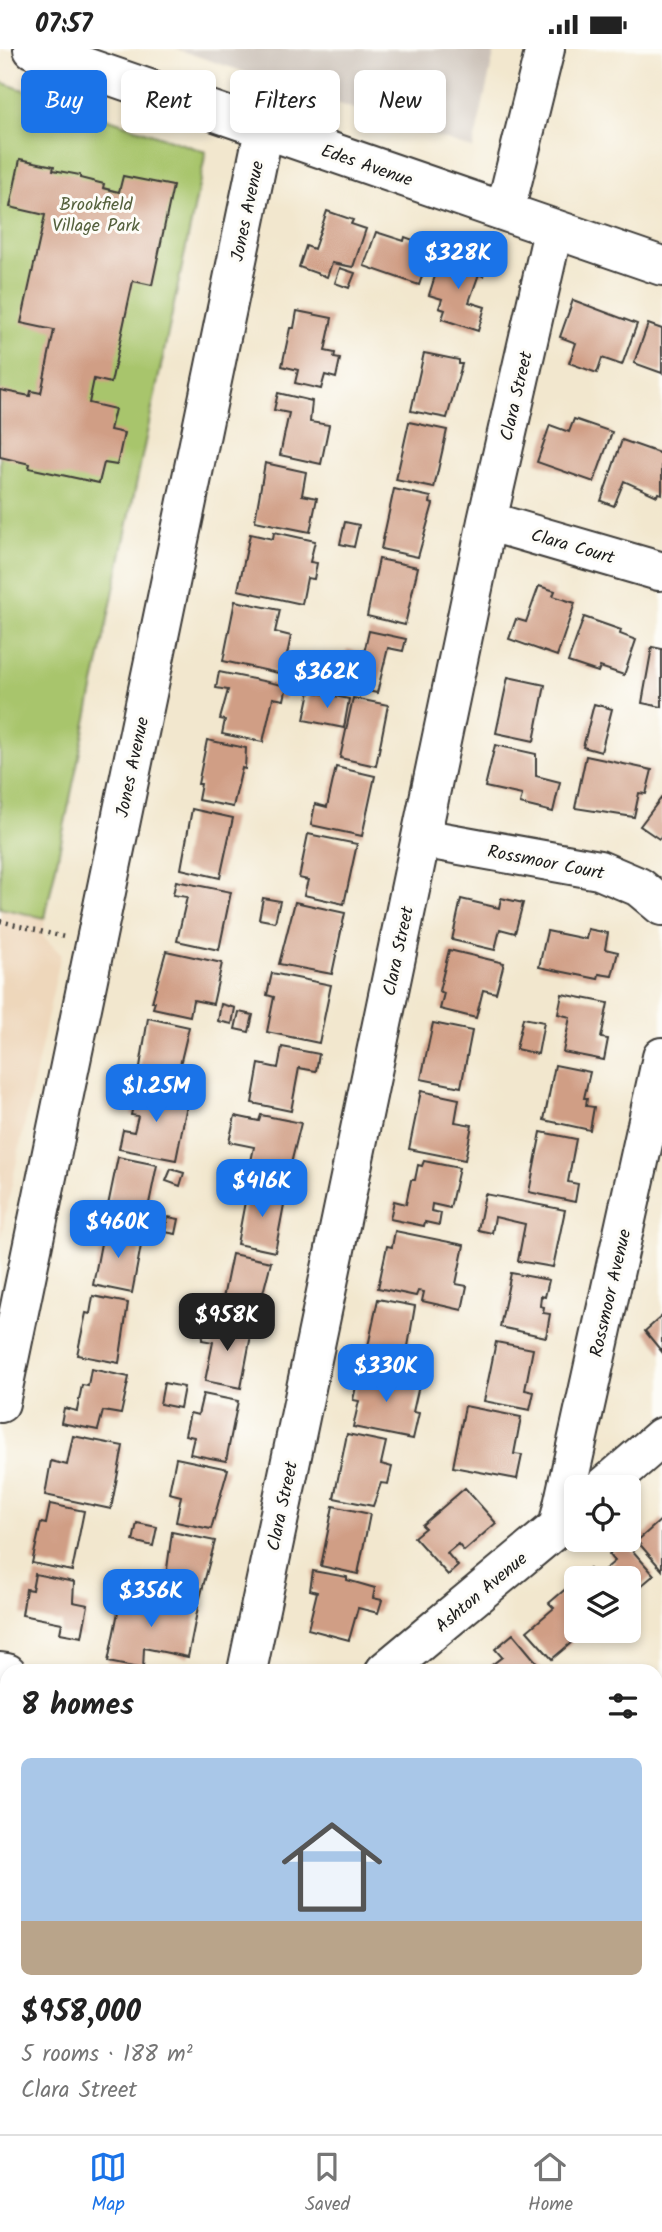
<!DOCTYPE html>
<html lang="en">
<head>
<meta charset="utf-8">
<style>
	body { margin:0; font-family:Kalam,sans-serif; background:#f2f2f2; color:#222; height:100vh; display:flex; flex-direction:column; font-size:26px; white-space:nowrap }
	* { box-sizing:border-box; margin:0 }
	p { font-size:23px; color:#767676 }
	.icon { flex:none; width:38px; height:38px; fill:none; stroke:currentColor; stroke-width:2; stroke-linecap:round; stroke-linejoin:round }
	.map { position:relative; flex:1; overflow:hidden }
	.panel { position:absolute; left:0px; top:1615px; width:663px; height:471px; display:flex; flex-direction:column; background:#fff; border-radius:21px 21px 0 0; box-shadow:0 4px 10px #0003 }
	.panel>* { flex:none }
	.banner { position:absolute; left:21px; top:21px; width:621px; height:63px; display:flex; gap:14px }
	.tools { position:absolute; left:564px; top:1426px; display:grid; gap:14px }
	.tools a { display:grid; place-items:center; width:77px; height:77px; border-radius:10px; background:#fff; box-shadow:0 4px 10px #0003; font-size:35px }
	.price { position:absolute; translate:-50% -60px; padding:0 16px; border-radius:14px; background:#1a73e8; color:#fff; font-size:23px; line-height:46px; filter:drop-shadow(0 2px 4px #0008) }
	.price::after { content:''; position:absolute; left:50%; top:42px; width:21px; height:16px; margin-left:-10px; background:inherit; clip-path:polygon(0 0,100% 0,50% 100%) }
	.price.active { background:#222; color:#fff }
	ul { padding:0; list-style:none }
	li { display:grid; align-content:center; gap:14px; height:371px; padding:0 21px }
	li span { display:grid; place-items:center; height:217px; border-radius:10px; color:#555 }
	li>.icon { margin-inline-start:auto }
	span .icon { width:126px; height:126px; fill:#fffc; stroke-width:1 }
	li b { font-size:30px }
	h2 { display:flex; justify-content:space-between; align-items:center; height:84px; padding:0 21px; font-size:30px }
	.chip { padding:0 24px; border-radius:10px; background:#fff; box-shadow:0 4px 10px #0003; font-size:24px; line-height:63px }
	.chip.active { background:#1a73e8; color:#fff }
	.status { display:flex; justify-content:space-between; align-items:center; height:49px; padding:0 35px; background:#fff; direction:ltr }
	.status svg { height:19px; fill:currentColor }
	.menu { display:flex; justify-content:space-around; align-items:center; height:98px; border-top:2px solid #e0e0e0; background:#fff; font-size:19px; color:#767676 }
	.menu a { display:grid; justify-items:center; gap:4px }
	.menu .active { color:#1a73e8 }
	.map>svg:first-child { display:block }
</style>
</head>
<body>
<div class="status"><b>07:57</b><svg viewBox="0 0 49 12"><path d="M0 12V9h3v3zM5 12V6h3v6zM10 12V3h3v9zM15 12V0h3v12zM26 1h20v11H26zM47 4h2v5h-2z"/></svg></div>
<div class="map">
<svg width="662" height="2085" viewBox="0 0 662 2085">
	<rect width="100%" height="100%" fill="#fdfcf7"/>
	<filter id="ink" filterUnits="userSpaceOnUse"><feTurbulence type="fractalNoise" baseFrequency=".0143" numOctaves="2"/><feDisplacementMap in="SourceGraphic" scale="14" xChannelSelector="R" yChannelSelector="G"/><feConvolveMatrix kernelMatrix="1 2 1 2 8 2 1 2 1" color-interpolation-filters="sRGB"/></filter>
	<filter id="wash" filterUnits="userSpaceOnUse"><feTurbulence type="fractalNoise" baseFrequency=".00686" numOctaves="4" result="noise"/><feDisplacementMap in="SourceGraphic" scale="28" xChannelSelector="R" yChannelSelector="G"/><feGaussianBlur stdDeviation="1.57" result="paint"/><feColorMatrix in="noise" values="0 0 0 0 0 0 0 0 0 0 0 0 0 0 0 0 0 1.4 0 .05"/><feComposite in="paint" operator="in"/></filter>
	<g filter="url(#wash)">
		<rect width="100%" height="100%" fill="#f2e7ce"/>
		<path fill="#eed7bb" d="M0,859l45,10 -2,18 18,18 -61,286z"/>
		<path fill="#ccc2b9" d="M176,0h319l-22,100z"/>
		<path fill="#a8c56c" stroke="#627044" stroke-width="2" d="M0,33l206,70 -161,766 -45,-10z"/>
		<g id="blocks">
			<path fill="#d09e85" d="M20,110l34,7 -1,4 27,5v3l24,6 -1,4 16,4 4,-16 50,10 -21,99 -19,-4 -22,102 -17,-4 -5,24 26,6 -5,21 14,3 -7,32 -13,-2 -5,20 -70,-15 1,-4 -30,-7v-67l30,6 1,-5 10,2 13,-63 -33,-7 24,-108 -35,-8z
				M327,162l26,9 -2,4 15,5 -13,38 -21,-4 -5,14 -28,-10 7,-21 8,3z
				M376,183l28,9 1,-4 11,4 -2,3 17,6 -12,35 -55,-19z
				M442,205l44,11 -3,11 -4,-2 -10,28 16,5 -7,24 -36,-12 3,-9 -6,-2 3,-9 -13,-4z
				M340,219l15,5 -6,15 -14,-5z
				M573,251l64,24 -15,41 -20,-7 -5,15 -28,-10 7,-20 -16,-6z
				M297,262l35,7 -7,33 10,2 -1,5 6,1 -4,19 -11,-3 -4,14 -26,-6 3,-13 -16,-4 8,-38h4z
				M648,275l14,5v44l-28,-10z
				M424,304l35,7v4h3l-15,54 -36,-7z
				M278,344l34,8 -2,21 19,3 -8,39 -41,-9 9,-42 -15,-3z
				M574,370l38,13 -18,50 -57,-20 13,-37 19,7z
				M409,373l38,8 -13,58 -38,-8z
				M622,391l40,14v40l-4,-1 -1,3 -33,-15 -10,25 -13,-5z
				M265,414l41,9 -4,23 15,3 -7,34 -55,-11z
				M394,440l37,8 -1,6 3,1 -15,53 -37,-8z
				M345,473l14,3 -5,22 -14,-3z
				M274,483l41,9 -5,21 7,1 -3,16 -7,-1 -5,26 -64,-14 12,-56 23,5z
				M379,510l39,8 -13,58 -38,-9z
				M539,537l16,5 -2,5 22,7 -18,53 -48,-17 7,-20 10,3z
				M235,552l45,9 -5,22 16,4 -8,38 -60,-13z
				M584,568l37,13 -1,4 16,6 -12,35 -24,-8 -2,5 -30,-10z
				M369,582l37,8 -3,12 -15,-3 -11,45 -37,-8 7,-36 17,4z
				M652,598l10,2v58l-20,-4z
				M219,623l68,14 -3,14 -11,-2 -10,44 -41,-8 3,-14 -5,-1 8,-29 -12,-2z
				M508,628l37,8 -11,56 -38,-8z
				M310,642l39,8 -5,29 -40,-8z
				M353,649l35,7 -12,61 -36,-8z
				M594,655l18,5 -11,43 -18,-5z
				M207,691l39,8 -1,21 -3,-1 -9,39 -35,-7 3,-16h-3z
				M495,696l41,9v22l24,6 -7,30 -33,-8 2,-9 -37,-8z
				M586,707l66,14 -6,24 -7,-1 -5,24 -59,-9z
				M336,718l39,9 -13,60 -51,-11 4,-21 12,3z
				M662,748v38l-3,4 -19,-13z
				M192,760l41,9 -13,60 -39,-9z
				M308,785l49,10 -13,60 -40,-9 4,-15 -9,-2z
				M176,832l55,11 -12,58 -42,-9 10,-44 -14,-2z
				M263,849l17,3 -5,21 -16,-3z
				M501,849l22,5 -8,30 -15,-4 -5,21 -43,-10 9,-41 38,9z
				M295,853l50,11 -13,61 -53,-10z
				M588,880l20,4 -3,16 13,3 -6,24 -13,-2 -1,5 -59,-12 8,-36 39,8z
				M449,901l55,13 -8,30 -13,-3 -7,28 -36,-9 4,-16 -5,-2z
				M166,902l56,12 -9,41 -20,-4 -3,16 -37,-8 2,-6h-3z
				M272,924l59,12 -12,58 -52,-11 7,-35 -7,-2z
				M562,945l46,9 -7,35 7,1 -4,21 -41,-8 7,-35 -12,-3z
				M221,955l14,4 -3,16 -14,-3z
				M239,963l14,3 -4,17 -14,-3z
				M148,969l41,9 -14,59 -37,-7z
				M523,969l21,4 -6,32 -22,-5z
				M433,974l39,8 -11,56 -40,-8z
				M282,998l37,7 -3,17 -17,-3 -8,43 -39,-8 7,-39 19,4z
				M555,1016l35,7 -6,26h3l-1,8 8,1 -4,23 -46,-10z
				M137,1039l52,7 -13,65 -57,-11 4,-19 11,2 4,-16 -7,-1z
				M421,1042l38,8 -4,23 17,3 -7,35 -56,-11z
				M261,1066l40,8 -15,61 -38,-8 6,-29 -25,-5 6,-26 24,5z
				M541,1083l35,7 -8,43 10,2 -3,18 -46,-10z
				M118,1108l39,8 -12,58 -39,-8z
				M424,1112l35,7 -9,40 -18,-4 -1,7 10,2 -2,12 -14,-3 -1,4 -34,-7 4,-18 12,3 5,-24h4l3,-15 4,1z
				M171,1120l13,4 -4,13 -14,-5z
				M248,1137l38,8 -11,58 -38,-8z
				M485,1145l80,16 -12,57 -35,-6 7,-37 -30,-7 -3,16 -14,-3z
				M168,1168l11,2 -3,15 -11,-2z
				M109,1179l34,7 -11,58 -39,-8 10,-52 5,1z
				M395,1182l69,14 -8,39 11,2 -5,24 -40,-9 2,-9 -6,-1 -2,5 -38,-8 9,-42 5,1z
				M232,1205l39,8 -15,58 -36,-7z
				M511,1224l38,7 -4,17 -4,-1 -1,10 4,1 -1,6 7,1 -4,23 -46,-10z
				M93,1247l35,7 -9,60 -42,-8 9,-42 4,1z
				M378,1250l37,7 -10,58 -39,-8z
				M662,1267v36l-17,-21z
				M206,1272l46,9 -11,58 -36,-7 8,-39 -11,-2z
				M496,1293l37,7 -8,41 9,2 -4,18 -46,-9z
				M91,1320l38,8 -8,37 -18,-3 -5,19 -37,-7 3,-15 13,3 5,-26 6,1z
				M360,1320l60,12 -7,31 6,1 -6,26 -60,-12 6,-26 -6,-1z
				M164,1334l20,4 -4,21 -20,-4z
				M203,1345l35,7 -12,60 -36,-7 4,-17 -9,-2 5,-22 8,2z
				M465,1357l56,11 -7,37 8,1 -5,24 -64,-12z
				M347,1385l39,8 -5,22 11,3 -4,17 -7,-1 -8,23 -39,-8z
				M73,1387l50,10 -12,63 -66,-14 6,-34 16,4z
				M176,1409l52,11 -17,60 -35,-7 5,-26 -12,-3z
				M465,1439l31,35 -32,28 -6,-7 -11,9 11,13 -10,9 -34,-38 11,-9 -3,-3z
				M50,1455l34,7 -12,60 -40,-8 9,-40 5,1z
				M333,1457l37,8 -12,60 -37,-8z
				M662,1470v51l-25,-29z
				M137,1474l20,4 -4,19 -20,-5z
				M172,1483l43,9 -15,57 -36,-7z
				M624,1492l30,34 -26,22v-18h-50l11,-11 7,9 19,-16 -6,-7z
				M313,1522l34,6v3l28,8 -2,10 9,2 -4,13 -20,-5 -9,32 -41,-11 9,-37 -7,-2z
				M35,1525l39,8 -1,20 15,3 -6,32 -22,-4 2,-10 -40,-8 4,-26 6,1z
				M568,1538l8,10v34h9l-33,28 -25,-28 27,-23 -5,-5z
				M122,1543l76,15 -10,50 -44,-9 -1,21 -35,-7z
				M513,1585l31,37h-60l18,-14 -7,-8z
				M656,1643l6,7v24l-6,5z
				M0,1680l7,1v43l-7,-2z
				M0,1732l7,2v59l-7,-2z
				M0,1805l7,2v58l-7,-1z
				M656,1862l6,6v19l-6,5z
				M0,1878l7,2 -1,17 -6,-1z
				M1,1995l6,1v21l-7,-1z
				M662,1996v60l-6,4v-59z
				M44,2079h37v3l10,3h-48z
				M361,2079h14l4,6h-28z
				M389,2079h40l-7,6h-28z
				M576,2079h41l-7,6h-29z"/>
		</g>
	</g>
	<g filter="url(#ink)">
		<use href="#blocks" fill-opacity="0" stroke="#3c3a37" stroke-width="2"/>
		<g fill="none" stroke-linecap="round" stroke-linejoin="round">
			<defs>
				<path id="minor" d="M33,0l629,217
					M505,162l40,-162
					M487,472l172,50
					M421,789l178,32 40,17 23,19
					M0,1354l264,-1273
					M604,1438l58,-50
					M558,1479l104,-471
					M247,1622l240,-1150 66,-290
					M385,1622l191,-159
					M0,1623l7,1
					M656,1759l6,-4
					M150,2085l1,-6"/>
			</defs>
			<use href="#minor" stroke="#3c3a37" stroke-width="42"/>
			<path stroke="#3c3a37" stroke-width="4.5" stroke-dasharray="2 5" stroke-linecap="butt" d="M0,872l64,16"/>
			<use href="#minor" stroke="#fff" stroke-width="38"/>
		</g>
	</g>
	<g text-anchor="middle" stroke-width="6" stroke-linejoin="round" paint-order="stroke">
		<g font-size="18" fill="#1c1c1c" stroke="#fdfcf7">
			<text transform="translate(367 116) rotate(19)" y="6">Edes Avenue</text>
			<text transform="translate(247 162) rotate(-78)" y="6">Jones Avenue</text>
			<text transform="translate(516 347) rotate(-77)" y="6">Clara Street</text>
			<text transform="translate(573 497) rotate(16)" y="6">Clara Court</text>
			<text transform="translate(132 718) rotate(-78)" y="6">Jones Avenue</text>
			<text transform="translate(546 813) rotate(11)" y="6">Rossmoor Court</text>
			<text transform="translate(398 902) rotate(-78)" y="6">Clara Street</text>
			<text transform="translate(610 1244) rotate(-77)" y="6">Rossmoor Avenue</text>
			<text transform="translate(282 1457) rotate(-78)" y="6">Clara Street</text>
			<text transform="translate(481 1543) rotate(-40)" y="6">Ashton Avenue</text>
		</g>
		<g font-size="18" fill="#54603c" stroke="#fdfcf7">
			<text x="96" y="161">Brookfield<tspan x="96" dy="21">Village Park</tspan></text>
		</g>
	</g>
</svg>
<div class="tools">
<a><svg class="icon" aria-label="locate" viewBox="0 0 24 24"><circle cx="12" cy="12" r="6"/><path d="M12 2v4M12 18v4M2 12h4M18 12h4"/></svg></a>
<a><svg class="icon" aria-label="layers" viewBox="0 0 24 24"><path d="M12 4l9 5-9 5-9-5zM3 14l9 5 9-5"/></svg></a>
</div>
<b class="price" style="left:458px;top:242px">$328K</b>
<b class="price" style="left:327px;top:661px">$362K</b>
<b class="price" style="left:156px;top:1075px">$1.25M</b>
<b class="price" style="left:262px;top:1170px">$416K</b>
<b class="price" style="left:118px;top:1211px">$460K</b>
<b class="price active" style="left:227px;top:1304px">$958K</b>
<b class="price" style="left:386px;top:1355px">$330K</b>
<b class="price" style="left:151px;top:1580px">$356K</b>
<div class="banner">
<a class="chip active">Buy</a>
<a class="chip">Rent</a>
<a class="chip">Filters</a>
<a class="chip">New</a>
</div>
<section class="panel">
<h2>8 homes<svg class="icon" aria-label="filters" viewBox="0 0 24 24"><path d="M4 7h16M4 17h16"/><circle cx="9" cy="7" r="2"/><circle cx="15" cy="17" r="2"/></svg></h2>
<ul>
<li><span style="background:linear-gradient(#a9c7e8 75%,#b9a48a 0)"><svg class="icon" aria-label="home" viewBox="0 0 24 24"><path d="M3 11l9-7 9 7M6 9v11h12V9"/></svg></span><div><b>$958,000</b><p>5 rooms · 188 m²</p><p>Clara Street</p></div></li>
</ul>
</section>
</div>
<nav class="menu">
<a class="active"><svg class="icon" aria-label="map" viewBox="0 0 24 24"><path d="M3 6l6-2 6 2 6-2v14l-6 2-6-2-6 2zM9 4v14M15 6v14"/></svg>Map</a>
<a><svg class="icon" aria-label="saved" viewBox="0 0 24 24"><path d="M7 4h10v16l-5-4-5 4z"/></svg>Saved</a>
<a><svg class="icon" aria-label="home" viewBox="0 0 24 24"><path d="M3 11l9-7 9 7M6 9v11h12V9"/></svg>Home</a>
</nav>
</body>
</html>
